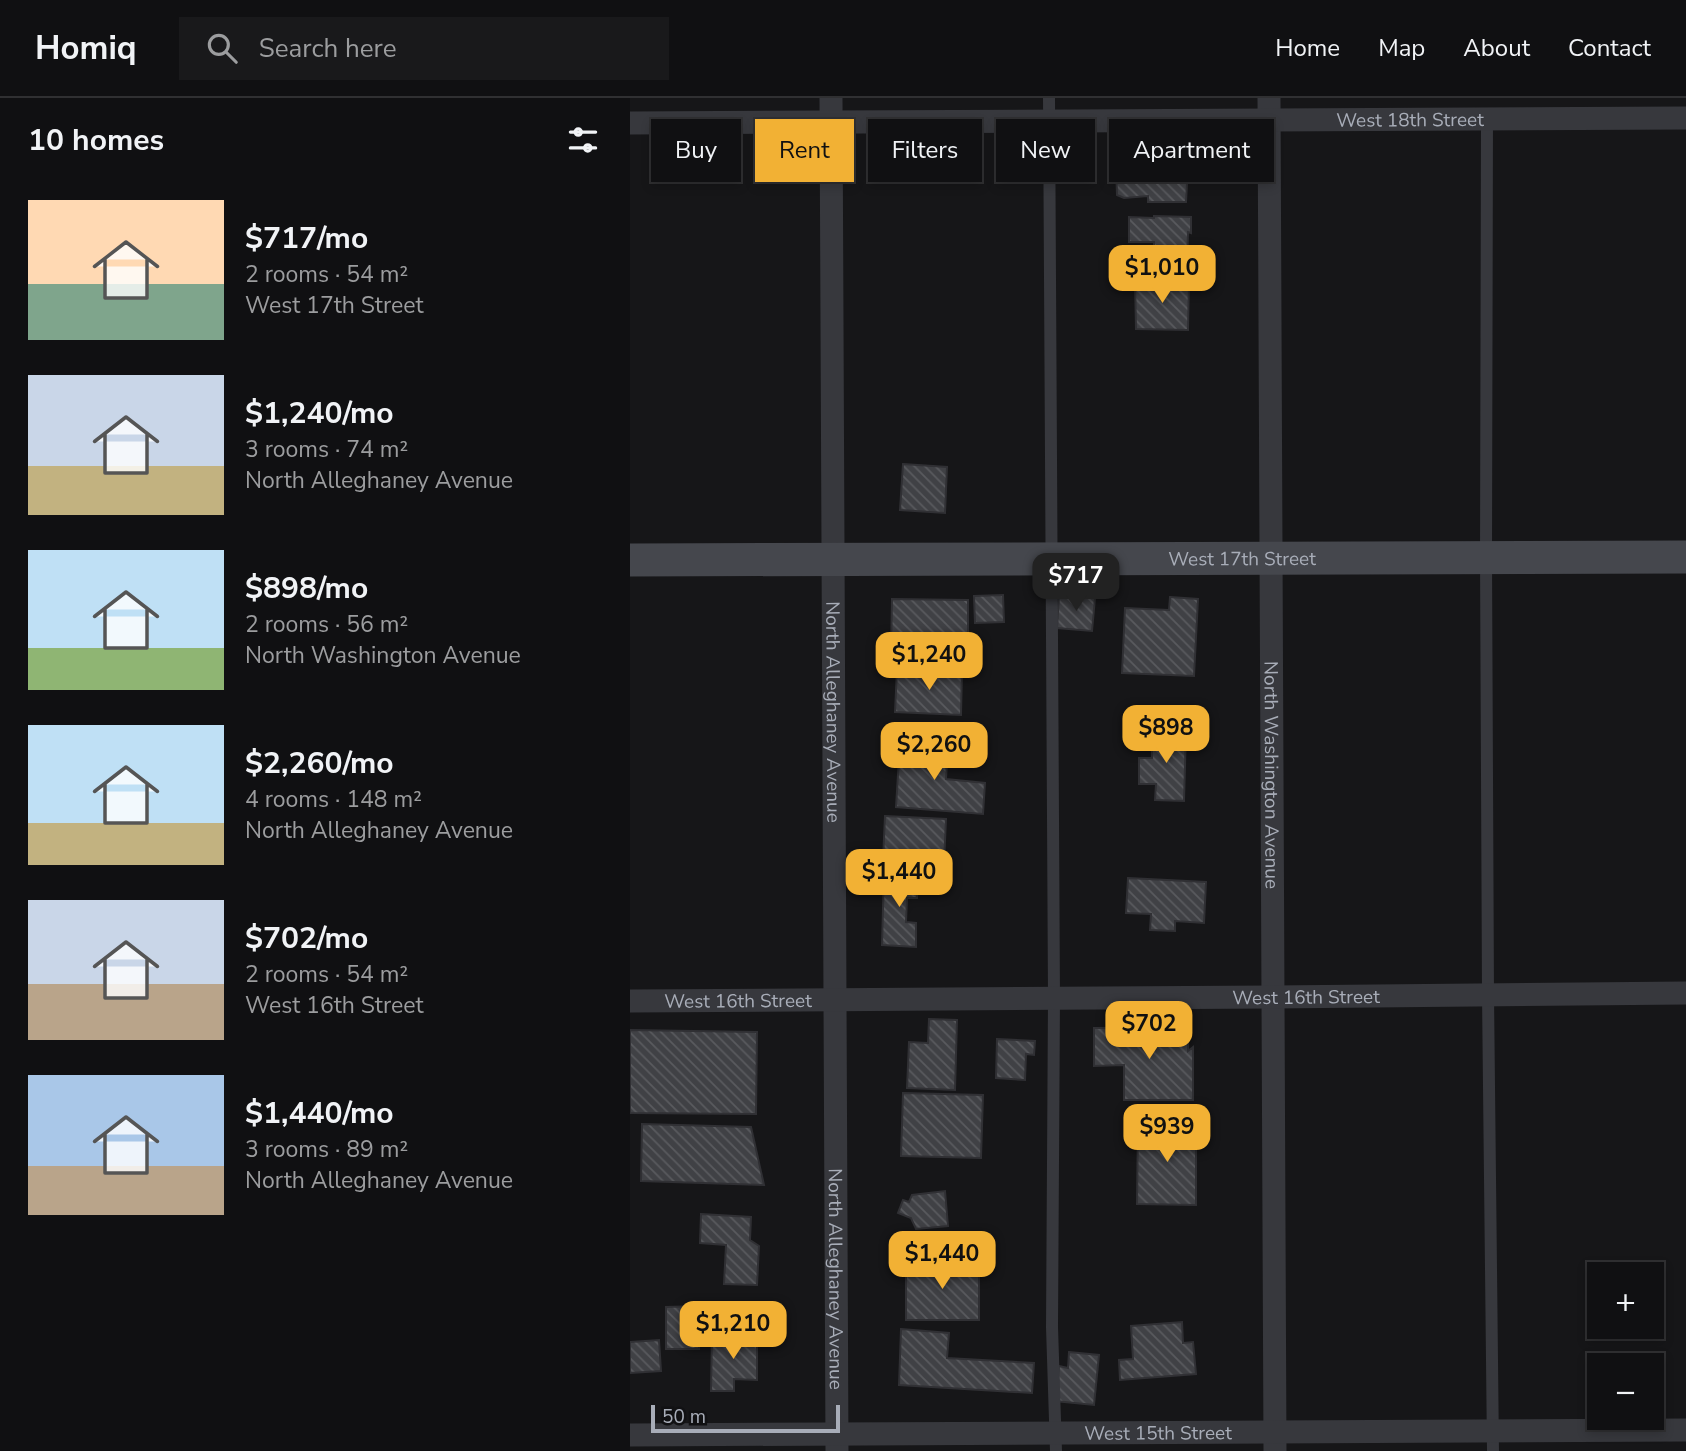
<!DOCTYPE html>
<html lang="en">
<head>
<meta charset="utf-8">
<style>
	body { margin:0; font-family:"Nunito Sans",sans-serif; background:#19191b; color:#f1f3f6; height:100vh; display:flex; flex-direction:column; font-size:26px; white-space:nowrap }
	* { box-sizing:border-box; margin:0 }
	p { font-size:23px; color:#9c9d9f }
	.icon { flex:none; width:38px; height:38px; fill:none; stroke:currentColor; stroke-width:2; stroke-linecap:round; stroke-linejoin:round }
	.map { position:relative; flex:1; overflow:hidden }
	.sheet { display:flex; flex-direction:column; background:#101012; width:630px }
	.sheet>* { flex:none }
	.hud { position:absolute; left:21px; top:21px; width:665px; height:63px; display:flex; gap:14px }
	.tools { position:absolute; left:957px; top:1164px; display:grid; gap:14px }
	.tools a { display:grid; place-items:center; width:77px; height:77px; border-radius:0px; background:#101012; box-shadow:0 4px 10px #0003,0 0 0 2px #303032; font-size:35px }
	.scale { position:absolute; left:21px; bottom:18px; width:189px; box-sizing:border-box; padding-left:7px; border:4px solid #a8adb8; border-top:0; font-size:19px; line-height:24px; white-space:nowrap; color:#a8adb8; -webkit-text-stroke:5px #111113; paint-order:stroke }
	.price { position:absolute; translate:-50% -60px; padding:0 16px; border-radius:14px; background:#f2b134; color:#111; font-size:23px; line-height:46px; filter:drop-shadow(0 2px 4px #0008) }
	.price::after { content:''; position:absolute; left:50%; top:42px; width:21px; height:16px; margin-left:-10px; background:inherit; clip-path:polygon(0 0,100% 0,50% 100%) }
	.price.selected { background:#222; color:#fff }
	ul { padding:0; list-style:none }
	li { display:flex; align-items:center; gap:21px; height:175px; padding:0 28px }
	li span { display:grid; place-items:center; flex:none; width:196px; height:140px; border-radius:0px; color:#555 }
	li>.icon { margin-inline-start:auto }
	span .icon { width:84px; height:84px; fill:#fffc; stroke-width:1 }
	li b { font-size:30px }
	h2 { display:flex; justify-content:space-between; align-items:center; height:84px; padding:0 28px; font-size:30px }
	.chip { padding:0 24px; border-radius:0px; background:#101012; box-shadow:0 4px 10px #0003,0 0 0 2px #303032; font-size:24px; line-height:63px }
	.chip.selected { background:#f2b134; color:#111 }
	header { display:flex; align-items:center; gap:42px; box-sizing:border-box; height:98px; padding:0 35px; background:#101012; border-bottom:2px solid #303032 }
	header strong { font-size:33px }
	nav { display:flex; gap:38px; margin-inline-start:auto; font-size:24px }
	.search { width:490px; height:63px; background:#19191b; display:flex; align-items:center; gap:18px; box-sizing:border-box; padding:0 24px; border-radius:0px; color:#9c9d9f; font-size:26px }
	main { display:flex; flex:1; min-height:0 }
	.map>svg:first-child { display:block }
</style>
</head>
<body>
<header>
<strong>Homiq</strong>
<div class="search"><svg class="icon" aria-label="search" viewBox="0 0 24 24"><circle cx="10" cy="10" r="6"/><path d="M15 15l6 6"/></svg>Search here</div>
<nav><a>Home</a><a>Map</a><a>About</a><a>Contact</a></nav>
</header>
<main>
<section class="sheet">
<h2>10 homes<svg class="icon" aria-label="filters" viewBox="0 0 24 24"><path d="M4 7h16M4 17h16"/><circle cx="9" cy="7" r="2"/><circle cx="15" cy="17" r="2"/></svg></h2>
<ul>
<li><span style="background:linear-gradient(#ffd9b3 60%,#7fa58c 0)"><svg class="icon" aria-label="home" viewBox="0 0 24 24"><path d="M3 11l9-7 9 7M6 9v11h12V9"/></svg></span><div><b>$717/mo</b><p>2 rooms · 54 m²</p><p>West 17th Street</p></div></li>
<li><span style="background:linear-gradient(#c9d6e8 65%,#c2b280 0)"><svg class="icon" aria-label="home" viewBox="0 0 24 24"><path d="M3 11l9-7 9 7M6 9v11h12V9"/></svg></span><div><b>$1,240/mo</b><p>3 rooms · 74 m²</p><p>North Alleghaney Avenue</p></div></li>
<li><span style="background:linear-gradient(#bfe0f5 70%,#8fb573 0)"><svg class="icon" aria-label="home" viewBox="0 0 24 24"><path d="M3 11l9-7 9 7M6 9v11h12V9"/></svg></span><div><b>$898/mo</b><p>2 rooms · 56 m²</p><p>North Washington Avenue</p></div></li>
<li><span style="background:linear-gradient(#bfe0f5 70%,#c2b280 0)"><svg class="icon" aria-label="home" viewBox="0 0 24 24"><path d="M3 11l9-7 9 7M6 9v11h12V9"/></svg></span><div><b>$2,260/mo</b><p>4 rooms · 148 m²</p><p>North Alleghaney Avenue</p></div></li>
<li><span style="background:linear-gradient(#c9d6e8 60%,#b9a48a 0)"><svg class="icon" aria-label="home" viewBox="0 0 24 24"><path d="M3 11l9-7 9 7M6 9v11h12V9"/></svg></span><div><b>$702/mo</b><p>2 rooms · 54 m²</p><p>West 16th Street</p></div></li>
<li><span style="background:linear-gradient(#a9c7e8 65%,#b9a48a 0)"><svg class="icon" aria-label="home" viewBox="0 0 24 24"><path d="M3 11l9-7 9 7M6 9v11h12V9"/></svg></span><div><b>$1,440/mo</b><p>3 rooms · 89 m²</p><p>North Alleghaney Avenue</p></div></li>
</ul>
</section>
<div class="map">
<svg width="1056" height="1353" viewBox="0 0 1056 1353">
	<defs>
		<pattern id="building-back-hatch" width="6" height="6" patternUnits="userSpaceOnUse" patternTransform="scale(1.75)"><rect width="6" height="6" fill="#404145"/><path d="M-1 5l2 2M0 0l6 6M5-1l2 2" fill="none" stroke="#595a5e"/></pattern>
	</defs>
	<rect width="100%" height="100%" fill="#161618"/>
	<path fill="url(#building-back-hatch)" stroke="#303034" stroke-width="2" d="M486,67h72l-2,37h-38v-6l-24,2 -7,-3z
		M524,118l37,1v16l-3,-1 -1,36h-14v-5h-19v-21h-25v-25l25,1z
		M505,182h54l-1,50 -52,-1z
		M273,366l44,3 -2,46 -45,-3z
		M373,497l1,27 -29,1 -1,-27z
		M429,497l36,3 -3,33 -35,-3z
		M540,499l28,2 -4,77 -72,-3 3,-65 44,2z
		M262,501l76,1v37h-11l6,20 -72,-2z
		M267,571l65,2 -1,44 -66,-3z
		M522,632l34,1 -2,70 -29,-1 1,-16h-17v-26h13z
		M270,644l48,4 -2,33 39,4 -2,31 -87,-7z
		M255,718l61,3 -2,44 -61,-3z
		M254,773l34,1 -1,26h-10l-1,24 10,1v24l-34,-2z
		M498,780l78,4 -2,41 -29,-2v10l-25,-1 1,-16 -25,-1z
		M299,921l28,1 -2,70 -48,-2 2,-46 19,1z
		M558,929v24l5,-4v53h-69v-35l-30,1v-38z
		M0,932l127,2 -1,82 -126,-1z
		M367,941l38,2 -1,14 -8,-1 -1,26 -29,-2z
		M273,995l80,2 -2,63 -80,-2z
		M508,1025l58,1v81l-59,-1z
		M12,1026l109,3 13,58 -123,-4z
		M315,1093l3,35 -32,3 -5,-11 -13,-5 5,-13 6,2 3,-7z
		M71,1116l50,3 -1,23 9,6 -2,39 -33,-1 2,-39 -26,-2z
		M276,1164h73v58h-73z
		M69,1208v43h-33v-42z
		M552,1224l1,21 10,-1 3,32 -76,6 -1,-20 14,-1 -2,-33z
		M271,1231l48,4 -2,25 87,5 -2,30 -133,-8z
		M82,1238l45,1v43l-23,-1v12h-23z
		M29,1242l2,31 -31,2v-31z
		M439,1254l30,3 -5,50 -39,-4 4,-35 9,2z"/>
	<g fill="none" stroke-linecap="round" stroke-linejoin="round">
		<path stroke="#37383d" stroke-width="12" d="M419,0l5,900 -2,329 4,124
			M857,21l-1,439 2,437 5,456"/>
		<g stroke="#37383d" stroke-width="23">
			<path id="s1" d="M201,0l6,1353"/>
			<path id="s2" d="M639,0l6,1353"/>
			<path id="s3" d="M0,25l1056,-5"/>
			<path id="s4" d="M0,903l643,-4 413,-4"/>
			<path id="s5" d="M0,1337l1056,-5"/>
		</g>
		<path stroke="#45474d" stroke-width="33" id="s6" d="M0,462l1056,-3"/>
	</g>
	<g text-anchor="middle" stroke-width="7" stroke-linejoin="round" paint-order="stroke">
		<g font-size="19" fill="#a8adb8" stroke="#111113">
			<text dy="7" stroke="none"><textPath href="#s3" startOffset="780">West 18th Street</textPath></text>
			<text dy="7" stroke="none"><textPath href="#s6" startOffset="612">West 17th Street</textPath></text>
			<text dy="7" stroke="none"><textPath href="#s1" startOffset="614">North Alleghaney Avenue</textPath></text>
			<text dy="7" stroke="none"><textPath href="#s2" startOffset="677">North Washington Avenue</textPath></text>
			<text dy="7" stroke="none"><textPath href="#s4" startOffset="676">West 16th Street</textPath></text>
			<text dy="7" stroke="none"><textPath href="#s4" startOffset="108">West 16th Street</textPath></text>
			<text dy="7" stroke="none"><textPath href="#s1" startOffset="1181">North Alleghaney Avenue</textPath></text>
			<text dy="7" stroke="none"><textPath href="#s5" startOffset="528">West 15th Street</textPath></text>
		</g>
	</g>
</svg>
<div class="tools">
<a>+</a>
<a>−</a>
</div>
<div class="scale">50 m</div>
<b class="price" style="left:532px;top:207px">$1,010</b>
<b class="price selected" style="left:446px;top:515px">$717</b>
<b class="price" style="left:299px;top:594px">$1,240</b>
<b class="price" style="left:536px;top:667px">$898</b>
<b class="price" style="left:304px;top:684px">$2,260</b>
<b class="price" style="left:269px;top:811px">$1,440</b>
<b class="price" style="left:519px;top:963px">$702</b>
<b class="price" style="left:537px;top:1066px">$939</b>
<b class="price" style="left:312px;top:1193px">$1,440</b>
<b class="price" style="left:103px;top:1263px">$1,210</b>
<div class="hud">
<a class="chip">Buy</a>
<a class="chip selected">Rent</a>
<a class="chip">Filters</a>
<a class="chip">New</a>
<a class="chip">Apartment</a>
</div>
</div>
</main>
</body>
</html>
